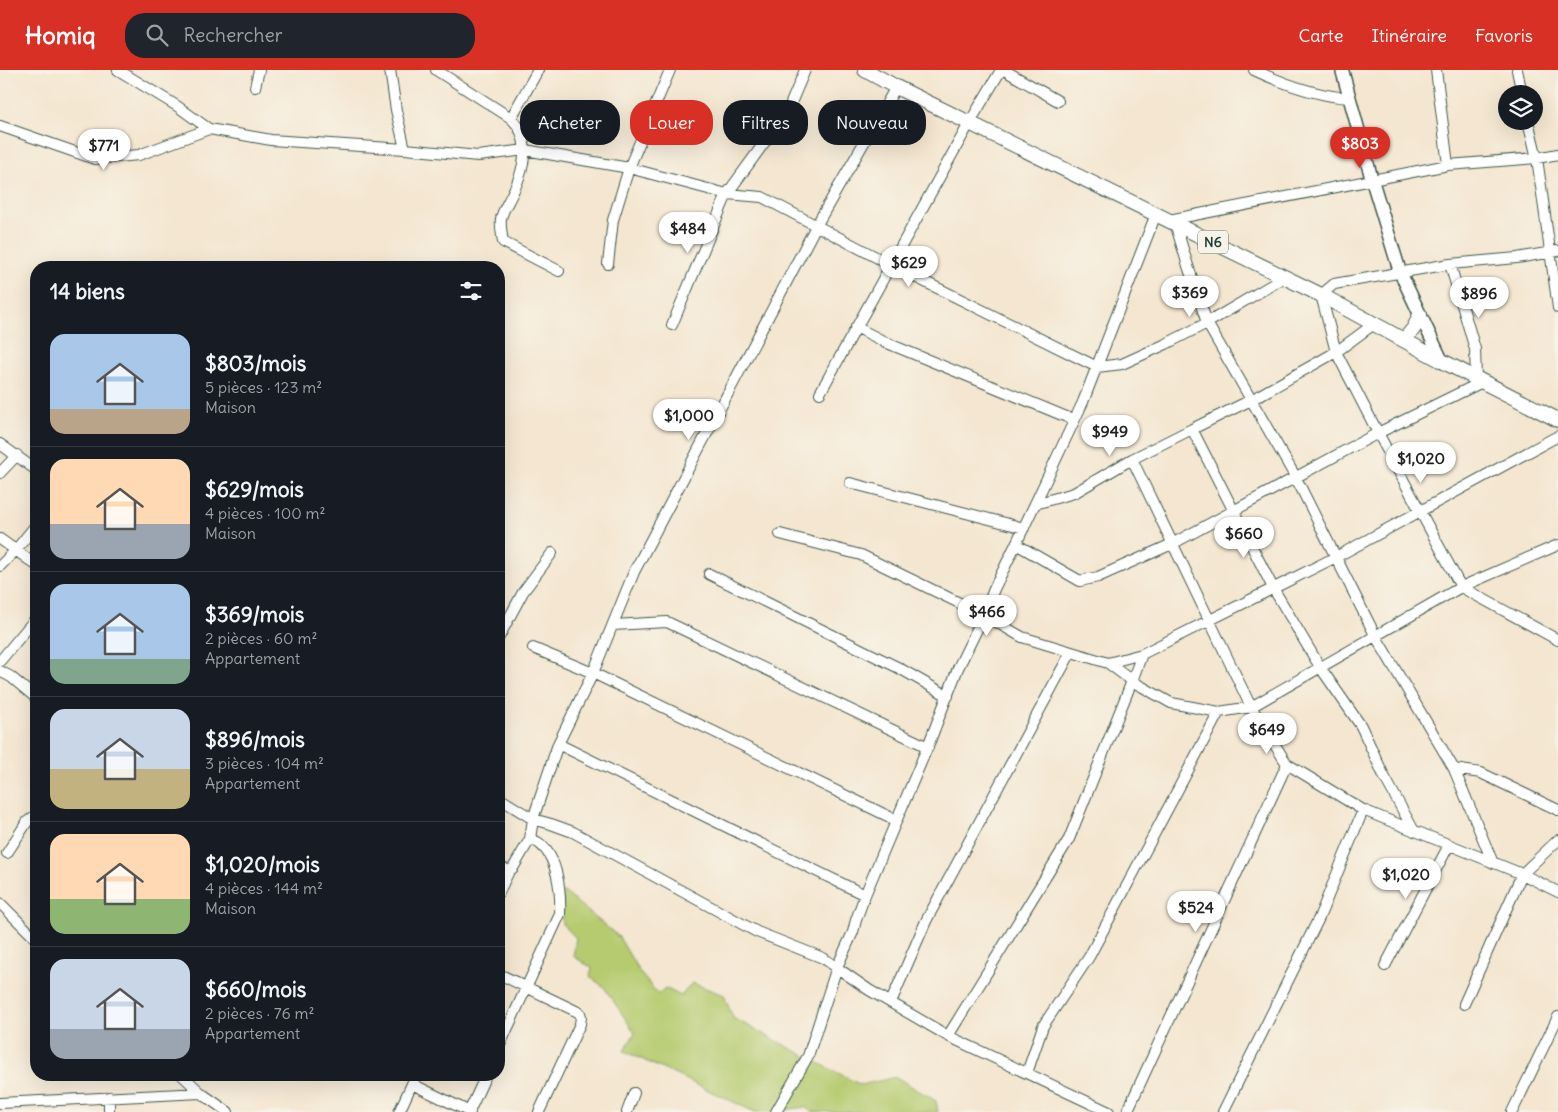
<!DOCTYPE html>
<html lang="fr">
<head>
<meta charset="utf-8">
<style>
	body { margin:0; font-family:Delius,sans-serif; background:#20242c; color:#f1f3f6; height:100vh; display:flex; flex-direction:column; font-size:19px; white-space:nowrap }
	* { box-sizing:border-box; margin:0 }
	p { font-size:16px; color:#9ea1a6 }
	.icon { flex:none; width:28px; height:28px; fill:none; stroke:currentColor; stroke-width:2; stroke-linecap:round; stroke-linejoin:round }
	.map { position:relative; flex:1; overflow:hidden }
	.details { position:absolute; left:30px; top:191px; width:475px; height:820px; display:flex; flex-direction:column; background:#171b24; border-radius:20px; box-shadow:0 5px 20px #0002 }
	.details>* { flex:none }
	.top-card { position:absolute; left:520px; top:30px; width:475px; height:45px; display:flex; gap:10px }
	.tools { position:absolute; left:1498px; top:15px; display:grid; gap:10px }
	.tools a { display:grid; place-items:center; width:45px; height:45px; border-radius:50%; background:#171b24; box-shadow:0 5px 20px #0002; font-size:25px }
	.price { position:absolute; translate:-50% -42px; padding:0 11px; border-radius:18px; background:#fff; color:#222; font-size:16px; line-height:32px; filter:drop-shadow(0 1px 2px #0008) }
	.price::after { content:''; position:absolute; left:50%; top:30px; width:15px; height:11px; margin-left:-8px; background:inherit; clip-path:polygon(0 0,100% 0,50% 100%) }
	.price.current { background:#d93025; color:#fff }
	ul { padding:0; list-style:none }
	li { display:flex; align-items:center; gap:15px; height:125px; padding:0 20px }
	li+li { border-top:1px solid #363941 }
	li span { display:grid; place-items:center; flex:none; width:140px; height:100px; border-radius:15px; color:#555 }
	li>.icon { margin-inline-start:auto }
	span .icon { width:60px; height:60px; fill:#fffc; stroke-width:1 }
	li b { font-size:21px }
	h2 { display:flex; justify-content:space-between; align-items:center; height:60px; padding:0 20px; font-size:21px }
	.chip { padding:0 18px; border-radius:20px; background:#171b24; box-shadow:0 5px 20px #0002; font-size:18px; line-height:45px }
	.chip.current { background:#d93025; color:#fff }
	header { display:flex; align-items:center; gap:30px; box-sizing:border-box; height:70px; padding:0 25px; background:#d93025; color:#fff }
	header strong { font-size:24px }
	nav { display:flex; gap:28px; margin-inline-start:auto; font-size:18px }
	.search { width:350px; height:45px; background:#20242c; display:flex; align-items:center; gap:12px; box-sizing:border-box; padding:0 18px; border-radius:20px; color:#9ea1a6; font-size:19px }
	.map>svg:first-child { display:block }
</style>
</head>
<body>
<header>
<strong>Homiq</strong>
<div class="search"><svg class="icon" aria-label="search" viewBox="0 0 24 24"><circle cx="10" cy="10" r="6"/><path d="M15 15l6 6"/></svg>Rechercher</div>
<nav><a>Carte</a><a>Itinéraire</a><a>Favoris</a></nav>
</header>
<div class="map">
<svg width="1558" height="1042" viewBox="0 0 1558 1042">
	<rect width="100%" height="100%" fill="#f7f3e8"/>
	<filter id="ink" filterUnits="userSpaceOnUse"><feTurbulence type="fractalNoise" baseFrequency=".02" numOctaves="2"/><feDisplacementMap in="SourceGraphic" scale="10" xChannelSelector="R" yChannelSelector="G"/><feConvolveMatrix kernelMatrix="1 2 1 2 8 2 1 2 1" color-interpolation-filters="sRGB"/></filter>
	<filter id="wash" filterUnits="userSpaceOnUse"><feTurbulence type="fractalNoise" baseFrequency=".0096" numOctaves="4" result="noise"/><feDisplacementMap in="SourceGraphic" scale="20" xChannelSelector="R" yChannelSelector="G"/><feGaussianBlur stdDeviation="1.12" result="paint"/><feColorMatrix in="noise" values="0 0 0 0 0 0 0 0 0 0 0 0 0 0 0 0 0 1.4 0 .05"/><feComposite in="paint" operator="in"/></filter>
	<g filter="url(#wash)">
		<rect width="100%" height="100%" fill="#f4e6d0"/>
		<path fill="#b6cb6f" stroke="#6a8452" d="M563,821l56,46 21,36 18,21 7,-6 16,8 11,-13 32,12 9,23 128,67 35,-8 40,24 2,11h-125l-9,-5 -31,5h-18l-131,-61 11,-18 -31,-46 -14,-10 2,-9 -19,-12 3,-18 -14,-14z"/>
	</g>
	<g filter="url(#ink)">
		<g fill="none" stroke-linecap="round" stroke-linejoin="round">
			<defs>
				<path id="minor" d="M118,0l59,36 32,23 62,11 134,9 73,7 47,-6 104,18 98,26 35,3 129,68 206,102 25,-3 44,-20 41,-21 78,-46
					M390,0l6,40 9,39
					M436,0l75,48c22,20 13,53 1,76 -3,7 -10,17 -11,25 -1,7 1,16 2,23l56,29
					M1004,0l54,31
					M1254,0c30,14 62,26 96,28
					M1436,0l12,95
					M1517,0l5,24
					M255,17l4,-17
					M511,48l27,-48
					M1528,51l9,37 21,150
					M0,56l95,33 44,-4 70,-26
					M1169,150l279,-55 89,-7 21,-4
					M1175,153l14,46 18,54 89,155 79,157 79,134 39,94
					M1558,181l-41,7 -67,6 -116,20 -13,11 15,57 42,81 83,154 97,53
					M608,194l5,-44 16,-52 41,-98
					M1450,194l25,85 1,29
					M1374,254l-38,28 -85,48 -59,29 81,159 47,79 41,59 23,50 30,55
					M672,255l55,-131 61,-84 17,-40
					M856,257l31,16 187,77
					M820,323l150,-271 31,-52
					M0,374l36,26
					M1132,389l119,248 36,57 76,46 159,64 36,18
					M0,403l17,-18
					M850,413l174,45
					M1035,434l39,-11 58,-34 60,-30
					M780,464l81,21 123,60 38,22 86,26 34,-9 194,-97 222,-121
					M0,469l36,26
					M1016,474l64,37 18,-4 74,-33 206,-111 104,-51
					M0,496l15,-15 21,-26
					M709,504l190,94 49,28
					M613,555l54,-3 261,125
					M499,567l24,-45 29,-39
					M533,578l60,25 303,147
					M0,591l36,-43
					M1108,593l24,18 39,22 48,9 32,-5 210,-120 97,-42
					M0,601l11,6 25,21
					M558,674l307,151
					M1454,699l27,4 77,37
					M499,728l34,21 18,5 22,8 184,100 66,26 46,32 79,46 161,76
					M7,783l20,-31 9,-7
					M499,796l10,5
					M499,822l10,-21 4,-3 17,-29 3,-20 25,-75 35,-71 41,-101 182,-346 80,-139
					M0,833l36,36
					M1385,896l64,-121
					M499,904l81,39 1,4 -1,7 -41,88
					M891,932l35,-81 145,-269
					M1464,934l58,-130 36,-34
					M948,966l121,-197 63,-158 10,-27
					M499,977l61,-133c1,-21 -2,-56 -20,-70 -2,-2 -7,-4 -10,-5
					M1027,1003l16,-47 46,-69 130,-245
					M182,1005l19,18
					M412,1014l58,28
					M0,1033l201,-10 27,19
					M109,1042v-15
					M399,1042l17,-37
					M469,1042l17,-37
					M627,1042l7,-19
					M776,1042l32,-56 29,-89 16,-35 3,-12 9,-25 65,-154 28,-73 26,-53 10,-26 22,-45 67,-142 73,-188
					M1127,1042l160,-348
					M1223,1042l96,-194 44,-108
					M1512,1042l46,-95"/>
				<path id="major" d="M1342,0l30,110 28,92 42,89"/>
				<path id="highway" d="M865,0l31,17 425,208 121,66 116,59
					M1404,270l10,-12 6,-13"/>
			</defs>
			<use href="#minor" stroke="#3f564b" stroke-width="12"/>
			<use href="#major" stroke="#3f564b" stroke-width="15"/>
			<use href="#highway" stroke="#3f564b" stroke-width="16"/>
			<use href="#minor" stroke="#fff" stroke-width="10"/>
			<use href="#major" stroke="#fff" stroke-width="12"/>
			<use href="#highway" stroke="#fff" stroke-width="14"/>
		</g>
	</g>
	<g text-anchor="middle" stroke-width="4" stroke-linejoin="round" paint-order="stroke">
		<rect fill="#f7f3e8" stroke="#60746a" stroke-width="1" x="1198" y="160.5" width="30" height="23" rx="4"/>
		<g font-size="14" font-weight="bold" fill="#1f3d34">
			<text x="1213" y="177">N6</text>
		</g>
	</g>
</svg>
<div class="tools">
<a><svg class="icon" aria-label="layers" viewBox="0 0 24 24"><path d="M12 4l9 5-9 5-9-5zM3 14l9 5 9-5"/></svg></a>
</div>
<b class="price current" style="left:1360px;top:99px">$803</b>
<b class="price" style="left:104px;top:101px">$771</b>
<b class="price" style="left:688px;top:184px">$484</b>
<b class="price" style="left:909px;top:218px">$629</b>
<b class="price" style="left:1190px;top:248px">$369</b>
<b class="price" style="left:1479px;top:249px">$896</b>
<b class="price" style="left:689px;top:371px">$1,000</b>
<b class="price" style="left:1110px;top:387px">$949</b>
<b class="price" style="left:1421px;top:414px">$1,020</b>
<b class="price" style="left:1244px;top:489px">$660</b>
<b class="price" style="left:987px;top:567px">$466</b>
<b class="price" style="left:1267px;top:685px">$649</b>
<b class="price" style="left:1406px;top:830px">$1,020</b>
<b class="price" style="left:1196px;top:863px">$524</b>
<div class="top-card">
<a class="chip">Acheter</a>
<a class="chip current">Louer</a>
<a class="chip">Filtres</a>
<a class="chip">Nouveau</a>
</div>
<section class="details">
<h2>14 biens<svg class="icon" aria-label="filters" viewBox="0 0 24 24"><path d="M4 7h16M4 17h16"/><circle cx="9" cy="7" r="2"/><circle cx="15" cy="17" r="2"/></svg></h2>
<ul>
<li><span style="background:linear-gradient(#a9c7e8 75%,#b9a48a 0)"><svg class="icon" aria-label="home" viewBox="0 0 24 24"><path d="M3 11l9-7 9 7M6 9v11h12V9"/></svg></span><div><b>$803/mois</b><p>5 pièces · 123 m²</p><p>Maison</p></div></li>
<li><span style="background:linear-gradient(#ffd9b3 65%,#9aa5b1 0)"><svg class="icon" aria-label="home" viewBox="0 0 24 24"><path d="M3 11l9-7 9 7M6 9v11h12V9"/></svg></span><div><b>$629/mois</b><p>4 pièces · 100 m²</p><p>Maison</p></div></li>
<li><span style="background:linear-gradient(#a9c7e8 75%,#7fa58c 0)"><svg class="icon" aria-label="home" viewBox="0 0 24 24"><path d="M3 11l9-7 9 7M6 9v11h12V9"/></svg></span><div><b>$369/mois</b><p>2 pièces · 60 m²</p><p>Appartement</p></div></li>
<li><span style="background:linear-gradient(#c9d6e8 60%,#c2b280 0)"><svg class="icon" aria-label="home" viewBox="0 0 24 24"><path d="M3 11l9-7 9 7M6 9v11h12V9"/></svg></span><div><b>$896/mois</b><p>3 pièces · 104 m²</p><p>Appartement</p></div></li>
<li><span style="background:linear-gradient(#ffd9b3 65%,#8fb573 0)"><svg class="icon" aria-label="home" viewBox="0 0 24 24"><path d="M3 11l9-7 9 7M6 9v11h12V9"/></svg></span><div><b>$1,020/mois</b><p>4 pièces · 144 m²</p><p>Maison</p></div></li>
<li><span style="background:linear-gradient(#c9d6e8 70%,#9aa5b1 0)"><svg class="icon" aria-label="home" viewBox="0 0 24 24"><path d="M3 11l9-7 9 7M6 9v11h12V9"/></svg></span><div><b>$660/mois</b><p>2 pièces · 76 m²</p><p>Appartement</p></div></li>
</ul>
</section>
</div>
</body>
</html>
